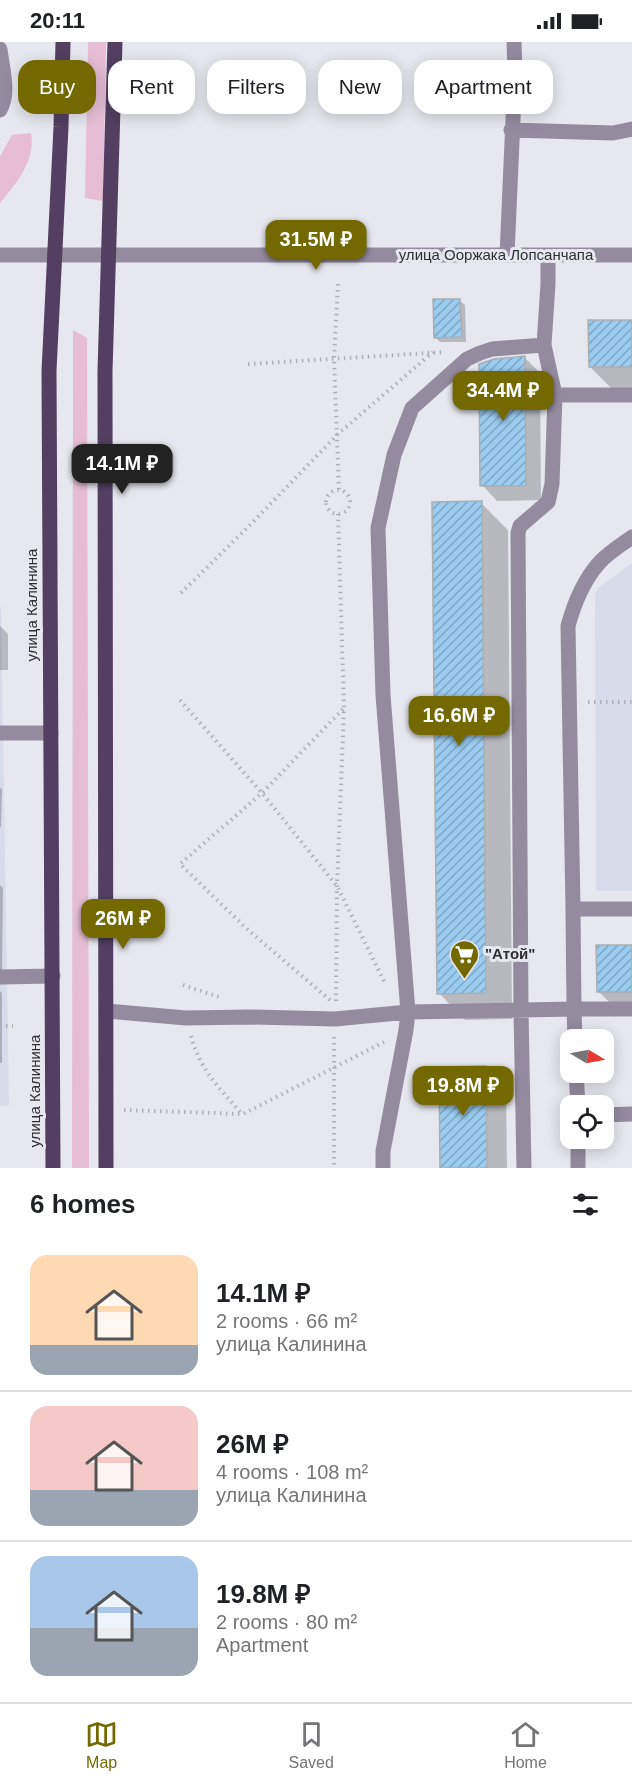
<!DOCTYPE html>
<html lang="en">
<head>
<meta charset="utf-8">
<style>
	body { margin:0; font-family:Arial,sans-serif; background:#f2f2f2; color:#202124; height:100vh; display:flex; flex-direction:column; font-size:22px; white-space:nowrap }
	* { box-sizing:border-box; margin:0 }
	p { font-size:20px; color:#757577 }
	.icon { flex:none; width:33px; height:33px; fill:none; stroke:currentColor; stroke-width:2; stroke-linecap:round; stroke-linejoin:round }
	.map { position:relative; height:1126px; overflow:hidden }
	.details { display:flex; flex-direction:column; background:#fff; flex:1 }
	.details>* { flex:none }
	.guide { position:absolute; left:18px; top:18px; width:597px; height:54px; display:flex; gap:12px }
	.needle { width:39px; rotate:100deg }
	.controls { position:absolute; left:560px; top:987px; display:grid; gap:12px }
	.controls a { display:grid; place-items:center; width:54px; height:54px; border-radius:12px; background:#fff; box-shadow:0 3px 15px #0003; font-size:30px }
	.price { position:absolute; translate:-50% -51px; padding:0 14px; border-radius:12px; background:#736900; color:#fff; font-size:20px; line-height:39px; filter:drop-shadow(0 2px 3px #0008) }
	.price::after { content:''; position:absolute; left:50%; top:36px; width:18px; height:14px; margin-left:-9px; background:inherit; clip-path:polygon(0 0,100% 0,50% 100%) }
	.price.selected { background:#222; color:#fff }
	ul { padding:0; list-style:none }
	li { display:flex; align-items:center; gap:18px; height:150px; padding:0 30px }
	li+li { border-top:2px solid #e0e0e0 }
	li span { display:grid; place-items:center; flex:none; width:168px; height:120px; border-radius:18px; color:#555 }
	li>.icon { margin-inline-start:auto }
	span .icon { width:72px; height:72px; fill:#fffc; stroke-width:1 }
	li b { font-size:26px }
	h2 { display:flex; justify-content:space-between; align-items:center; height:72px; padding:0 30px; font-size:26px }
	.chip { padding:0 21px; border-radius:18px; background:#fff; box-shadow:0 3px 15px #0003; font-size:21px; line-height:54px }
	.chip.selected { background:#736900; color:#fff }
	.status { display:flex; justify-content:space-between; align-items:center; height:42px; padding:0 30px; background:#fff; direction:ltr }
	.status svg { height:16px; fill:currentColor }
	.menu { display:flex; justify-content:space-around; align-items:center; height:84px; border-top:2px solid #e0e0e0; background:#fff; font-size:16px; color:#757577 }
	.menu a { display:grid; justify-items:center; gap:3px }
	.menu .selected { color:#736900 }
	.map>svg:first-child { display:block }
</style>
</head>
<body>
<div class="status"><b>20:11</b><svg viewBox="0 0 49 12"><path d="M0 12V9h3v3zM5 12V6h3v6zM10 12V3h3v9zM15 12V0h3v12zM26 1h20v11H26zM47 4h2v5h-2z"/></svg></div>
<div class="map">
<svg width="632" height="1126" viewBox="0 0 632 1126">
	<defs>
		<pattern id="building-hatch" width="6" height="6" patternUnits="userSpaceOnUse" patternTransform="scale(1.5)"><rect width="6" height="6" fill="#9bccf0"/><path d="M-1 1l2-2M0 6l6-6M5 7l2-2" fill="none" stroke="#7fa6c3"/></pattern>
	</defs>
	<rect width="100%" height="100%" fill="#e7e8ef"/>
	<path fill="#d8dbe9" d="M632,521v328h-36l-1,-296 3,-7z
		M1,564l8,500h-9v-499z"/>
	<path fill="#e6bdd4" d="M88,0h18l-3,159 -18,-3z
		M31,91c5,27 -14,50 -31,70v-47l12,-21z
		M73,288l14,8 2,830h-17z"/>
	<path fill="#0003" d="M459,258l6,5 1,37h-26l-5,-5z
		M632,279v72l-15,1 -27,-27z
		M525,316l15,15 1,127 -44,1 -15,-16z
		M481,461l27,27 4,489 -47,1 -26,-27z
		M0,584l8,8v36h-8z
		M0,746l2,1 -1,38h-1z
		M0,843l3,3 -1,85 -2,2z
		M632,904v66h-13l-20,-20z
		M0,949l2,2v70h-2v15z
		M440,1026h46l20,20 1,80h-66z"/>
	<path fill="url(#building-hatch)" stroke="#a9afb3" stroke-width="1.5" d="M433,257h27l2,38 -28,1z
		M588,278h44v47h-43z
		M525,314l1,130h-46l-1,-122 15,-5z
		M482,459l4,492 -49,1 -5,-492z
		M596,903h36v47h-35z
		M486,1024l1,102h-47l-1,-101z"/>
	<g fill="none" stroke-linecap="round" stroke-linejoin="round">
		<path stroke="#afb0b6" stroke-width="4" stroke-dasharray="1.5 4.5" stroke-linecap="butt" d="M338,242l-4,74 5,133
			M248,322l197,-12
			M326 460a12 12 0 1 1 24 0a12 12 0 1 1-24 0Z
			M181,551l68,-67 89,-92 95,-82
			M180,658l82,93 75,93 49,99
			M588,660h44
			M183,943l39,13
			M330,958l-83,-71 -67,-65 82,-71 82,-85
			M336,959l1,-115 7,-178 -6,-194
			M0,984h13
			M191,994c9,34 29,53 51,78
			M334,995v131
			M124,1068l119,4 141,-72"/>
		<path stroke="#958b9f" stroke-width="15" d="M0,7c2,19 10,44 0,61
			M511,88l102,3 19,-4
			M0,213h632
			M507,213l8,-181 -1,-32
			M555,353h77
			M0,691h51
			M573,867l-5,-283c6,-22 15,-45 31,-63 9,-10 22,-18 33,-26
			M0,935l53,-1
			M107,969l79,7 63,-1 86,2 73,-7 166,-3 -1,-100h59
			M575,998l-1,-31h58
			M576,1030l2,34
			M603,1073l29,-1
			M383,1126v-17l23,-121 2,-18 -25,-317 -5,-167 16,-73 18,-47 55,-49 13,-6 12,-4 52,-4
			M524,1126l-3,-157 -3,-478 2,-7 28,-24 4,-18 3,-89 -11,-50 4,-61v-29
			M578,1126v-30"/>
		<path stroke="#523f62" stroke-width="15" d="M53,1126l-4,-797 12,-244 2,-85
			M106,1126l-1,-797 10,-329"/>
	</g>
	<defs>
		<symbol id="supermarket-pin" viewBox="-11 -11 22 30"><path d="M0 17L-7.5 6A9.5 9.5 0 1 1 7.5 6Z" fill="#736900" stroke="#e7e8ef"/><path d="M-6-5.5h2.5l.6 2H6L4.5 2H-2.5L-4.4-4H-6ZM-1.5 3.2a1.3 1.3 0 1 0 .1 0ZM3 3.2a1.3 1.3 0 1 0 .1 0Z" fill="#fff"/></symbol>
	</defs>
	<g fill-rule="evenodd">
		<use href="#supermarket-pin" x="448" y="896" width="33" height="45"/>
	</g>
	<g text-anchor="middle" stroke-width="6" stroke-linejoin="round" paint-order="stroke">
		<g font-size="15" fill="#2e2f31" stroke="#e7e8ef">
			<text x="496" y="218">улица Ооржака Лопсанчапа</text>
			<text transform="translate(32 563) rotate(-90)" y="5">улица Калинина</text>
			<text transform="translate(35 1049) rotate(-90)" y="5">улица Калинина</text>
		</g>
		<g font-size="15" font-weight="bold" fill="#2e2f31" stroke="#e7e8ef" text-anchor="start">
			<text x="485" y="917">"Атой"</text>
		</g>
	</g>
</svg>
<div class="controls">
<a><svg class="needle" viewBox="-14 -14 28 28"><path d="M0-13l5 13h-10z" fill="#e53935"/><path d="M0 13l5-13h-10z" fill="#757577"/></svg></a>
<a><svg class="icon" aria-label="locate" viewBox="0 0 24 24"><circle cx="12" cy="12" r="6"/><path d="M12 2v4M12 18v4M2 12h4M18 12h4"/></svg></a>
</div>
<b class="price" style="left:316px;top:229px">31.5M ₽</b>
<b class="price" style="left:503px;top:380px">34.4M ₽</b>
<b class="price selected" style="left:122px;top:453px">14.1M ₽</b>
<b class="price" style="left:459px;top:705px">16.6M ₽</b>
<b class="price" style="left:123px;top:908px">26M ₽</b>
<b class="price" style="left:463px;top:1075px">19.8M ₽</b>
<div class="guide">
<a class="chip selected">Buy</a>
<a class="chip">Rent</a>
<a class="chip">Filters</a>
<a class="chip">New</a>
<a class="chip">Apartment</a>
</div>
</div>
<section class="details">
<h2>6 homes<svg class="icon" aria-label="filters" viewBox="0 0 24 24"><path d="M4 7h16M4 17h16"/><circle cx="9" cy="7" r="2"/><circle cx="15" cy="17" r="2"/></svg></h2>
<ul>
<li><span style="background:linear-gradient(#ffd9b3 75%,#9aa5b1 0)"><svg class="icon" aria-label="home" viewBox="0 0 24 24"><path d="M3 11l9-7 9 7M6 9v11h12V9"/></svg></span><div><b>14.1M ₽</b><p>2 rooms · 66 m²</p><p>улица Калинина</p></div></li>
<li><span style="background:linear-gradient(#f6c9c9 70%,#9aa5b1 0)"><svg class="icon" aria-label="home" viewBox="0 0 24 24"><path d="M3 11l9-7 9 7M6 9v11h12V9"/></svg></span><div><b>26M ₽</b><p>4 rooms · 108 m²</p><p>улица Калинина</p></div></li>
<li><span style="background:linear-gradient(#a9c7e8 60%,#9aa5b1 0)"><svg class="icon" aria-label="home" viewBox="0 0 24 24"><path d="M3 11l9-7 9 7M6 9v11h12V9"/></svg></span><div><b>19.8M ₽</b><p>2 rooms · 80 m²</p><p>Apartment</p></div></li>
</ul>
</section>
<nav class="menu">
<a class="selected"><svg class="icon" aria-label="map" viewBox="0 0 24 24"><path d="M3 6l6-2 6 2 6-2v14l-6 2-6-2-6 2zM9 4v14M15 6v14"/></svg>Map</a>
<a><svg class="icon" aria-label="saved" viewBox="0 0 24 24"><path d="M7 4h10v16l-5-4-5 4z"/></svg>Saved</a>
<a><svg class="icon" aria-label="home" viewBox="0 0 24 24"><path d="M3 11l9-7 9 7M6 9v11h12V9"/></svg>Home</a>
</nav>
</body>
</html>
